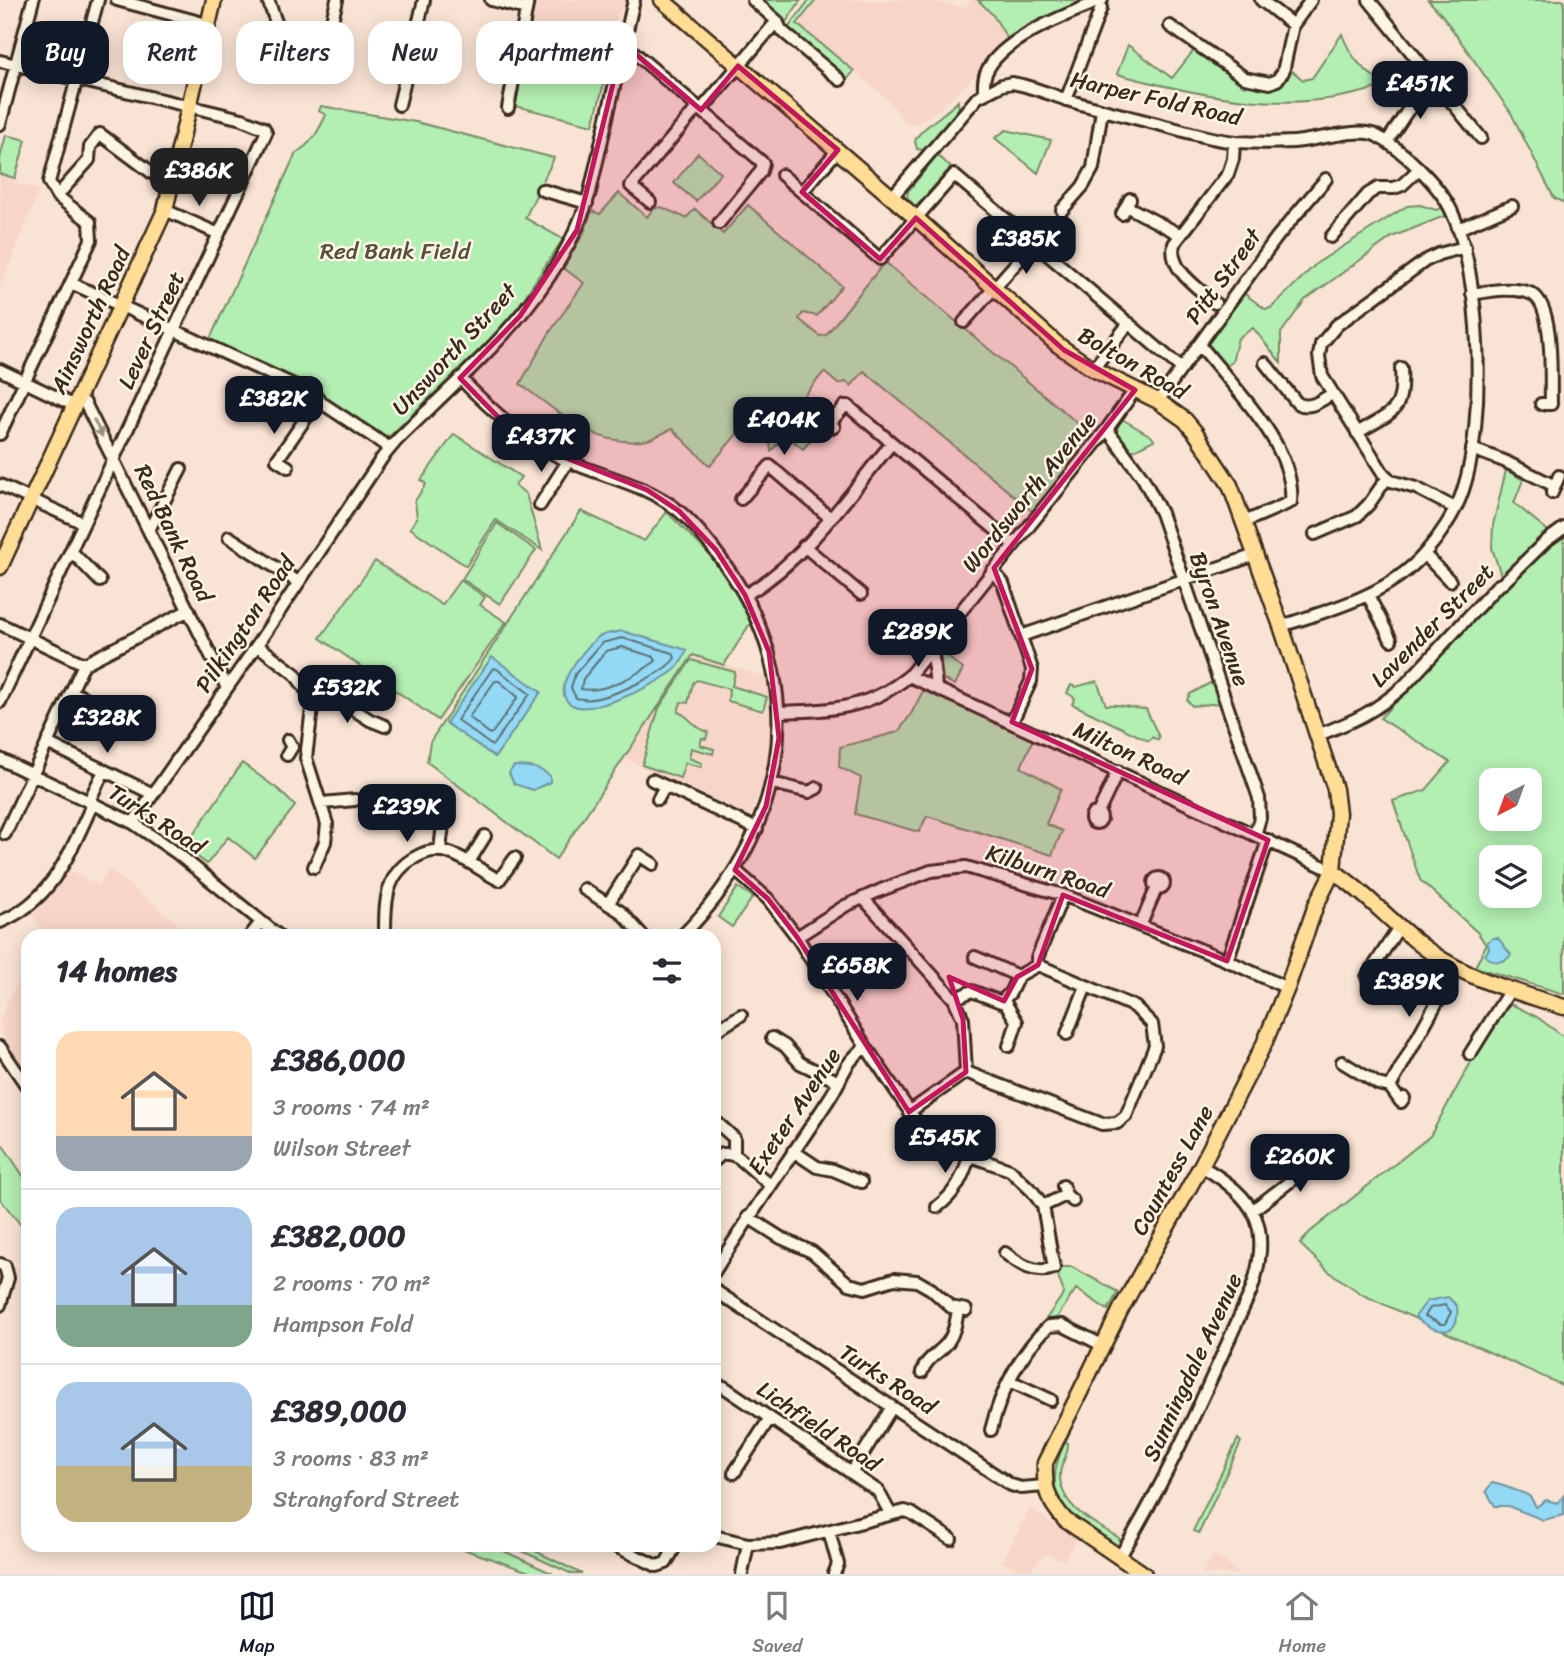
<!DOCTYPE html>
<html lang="en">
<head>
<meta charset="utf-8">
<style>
	body { margin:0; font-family:Sriracha,sans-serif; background:#f7f7f7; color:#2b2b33; height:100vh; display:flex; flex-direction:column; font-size:26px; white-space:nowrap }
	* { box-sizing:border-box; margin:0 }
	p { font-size:23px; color:#7c7c81 }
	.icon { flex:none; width:38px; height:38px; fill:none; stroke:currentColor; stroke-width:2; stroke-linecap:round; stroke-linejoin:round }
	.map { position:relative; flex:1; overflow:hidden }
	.side { position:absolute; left:21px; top:929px; width:700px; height:623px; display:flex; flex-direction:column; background:#fff; border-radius:21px; box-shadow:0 4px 18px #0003 }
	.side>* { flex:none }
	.top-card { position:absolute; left:21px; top:21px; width:700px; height:63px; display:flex; gap:14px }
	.needle { width:46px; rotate:221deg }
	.buttons { position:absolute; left:1479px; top:768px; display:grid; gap:14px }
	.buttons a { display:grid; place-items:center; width:63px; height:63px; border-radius:14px; background:#fff; box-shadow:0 4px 18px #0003; font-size:35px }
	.price { position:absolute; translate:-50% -60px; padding:0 16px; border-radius:14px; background:#111827; color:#fff; font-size:23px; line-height:46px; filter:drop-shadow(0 2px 4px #0008) }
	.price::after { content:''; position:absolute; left:50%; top:42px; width:21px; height:16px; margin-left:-10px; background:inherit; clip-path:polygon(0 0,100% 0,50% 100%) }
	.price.on { background:#222; color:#fff }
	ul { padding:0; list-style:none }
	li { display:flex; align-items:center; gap:21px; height:175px; padding:0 35px }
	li+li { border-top:2px solid #e1e1e2 }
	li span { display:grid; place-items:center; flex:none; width:196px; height:140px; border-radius:21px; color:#555 }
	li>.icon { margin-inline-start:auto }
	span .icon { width:84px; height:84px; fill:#fffc; stroke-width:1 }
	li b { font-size:30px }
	h2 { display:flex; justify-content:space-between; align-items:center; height:84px; padding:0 35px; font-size:30px }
	.chip { padding:0 24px; border-radius:21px; background:#fff; box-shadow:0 4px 18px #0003; font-size:24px; line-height:63px }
	.chip.on { background:#111827; color:#fff }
	.tab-bar { display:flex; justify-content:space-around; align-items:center; height:98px; border-top:2px solid #e1e1e2; background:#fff; font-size:19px; color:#7c7c81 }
	.tab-bar a { display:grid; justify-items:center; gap:4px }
	.tab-bar .on { color:#111827 }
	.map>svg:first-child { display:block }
</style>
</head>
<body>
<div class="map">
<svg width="1564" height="1574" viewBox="0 0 1564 1574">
	<rect width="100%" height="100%" fill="#f9e3d4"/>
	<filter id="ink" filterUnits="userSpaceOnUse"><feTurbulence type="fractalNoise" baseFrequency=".0143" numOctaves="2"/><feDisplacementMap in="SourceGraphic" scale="14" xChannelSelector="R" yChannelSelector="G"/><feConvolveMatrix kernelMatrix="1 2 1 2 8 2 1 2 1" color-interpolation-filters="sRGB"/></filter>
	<g filter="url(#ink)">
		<path fill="#f7d6c9" d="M534,0h94l-2,7 -7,5 -4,9 3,4 1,11 -8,29 -51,-15 3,-14 -36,-9z
			M816,0h106l43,8 6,-8h7l15,15 17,28 -72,67 -21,14h-12l-16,-24 -92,-76z
			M0,175l15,3v5l24,7 -39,97z
			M693,655l76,23 6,49 -13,69 -4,-1 -7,21 -126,-57z
			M109,869l84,67h-153l2,-5 -9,-16 25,-27 11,-18 29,16z
			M28,961v115l-18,-24 -10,-25v-9z
			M1030,1508l47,32 -14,20 -18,-6 -17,19 -26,-11z
			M1214,1555l27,19h-40z"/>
		<path fill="#b3eeb2" stroke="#778c68" stroke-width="2" fill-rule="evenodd" d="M764,0h37l-15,22z
			M809,0h7l-19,24 57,47 -8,10 -60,-50z
			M978,0h113l-81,43 -17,-28z
			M1428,0h136v203l-10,-5 -43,-85 -69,-98z
			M1342,34c9,24 21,37 44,51 -91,32 -179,13 -269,-11l11,-29 44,33 22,-28c24,16 78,65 97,20l12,10 9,-2z
			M560,50l49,14 -16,61 -78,-19 10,-44 29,8z
			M958,101l1,11 -35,38 -7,-1 -2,-8c4,-12 32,-28 43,-40z
			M321,106l95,16 138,36 -29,60 38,21 -51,77 -13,15 -109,105 -8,-1 -82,-53 -91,-41 87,-188c16,-10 22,-21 30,-38l-7,-4z
			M1006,130l45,10 -13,33 -43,-35z
			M6,135l20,5 -11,38 -15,-4v-16z
			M698,153l23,20 -25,28 -22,-18z
			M937,155l14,12 -36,41 -8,-11 1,-6z
			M619,193l28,24 6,-8 8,-2 25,11 9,-9 28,25 25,-29 94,81 -25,30 -14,-3 -4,6 21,17 6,-1 59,-73 209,175 -61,75 -169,-141 -13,15 -5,-4 -8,2 -14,-12 -35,41 23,26 -9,10 -17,-14 -15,16 -2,-16 -22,-13 -37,44 -38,-37c-8,3 -17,9 -25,11 -51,10 -89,-29 -127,-56l30,-52 34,-49 -22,-16 21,-32 9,-24 8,3z
			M1420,205l16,5 7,-3 4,8 -55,22 -87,63 -24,33v30l-28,-35 -15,10 -6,24 -7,5 -21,-26 38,-49 23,17 6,-1 46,-45 90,-57z
			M1122,419l29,17 3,4 -24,12c-9,-13 -19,-19 -8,-33z
			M454,434l67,43 -6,8 11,9 16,56 -46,-30 -30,46 -56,-38 7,-10 -2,-17 11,-17 -5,-4z
			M1506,470l17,10 -9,23 38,31 -50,44 -10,-30 1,-23z
			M581,511l63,30 23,-29 42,42 25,36 17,32 -27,43 -31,-10 -137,204 -129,-97 3,-20z
			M497,523l39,27 -36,54 -38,-25z
			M1564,535v459l-89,-27 11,-22 -8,-12 -58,-53 -27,-79 33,-11 24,-28 -70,-44 124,-128 43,-43zM1491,780h39v39h-39zM1491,858h39v38h-39z
			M375,561l67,44 18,-25 25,17 -5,8 26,17 -68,98 -118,-82z
			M940,651l23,18 -8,16 -12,-6z
			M691,660l44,12 -3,14 35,11 -4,14 -35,-10 1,-12 -32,-9 -4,3 -5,20 -7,-1 -3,10c14,5 12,14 30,20l-2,7 -4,-1 -2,7 14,4 -1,5 -22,-6 -2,10 13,5 -1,4 -16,-4 -5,15 -38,-13 17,-57z
			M1097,681l9,24c15,-2 25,4 40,4l13,28 -1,3 -6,-3 -3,4 -77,-37 3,-6 -8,-5 4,-8 5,2z
			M1210,683l7,5 -1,1 6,12 -2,2 -28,3 -5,-6 3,-6z
			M924,689l109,50 -12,28 40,22 -15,35 16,7 -10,24 -125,-39 -8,16 -64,-18 6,-36 -22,-11 1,-20 58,-15 13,-18z
			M242,763l37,27 16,16 -40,52 -27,-21 -21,27 -22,-17z
			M738,887l15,10 -21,30 -14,-10z
			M1505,1001l32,16 27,20v349l-201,-91 -35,-24 -28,-27 10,-12 120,-96z
			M0,1141l28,42v51l-28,-35z
			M1059,1267h13l46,25 -10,18 -32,-21 -20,30h-10l18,-26 -7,-20z
			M1238,1439l3,3 -42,91 -6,-2z
			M1065,1442l3,1c1,12 -8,21 -8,32 0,33 35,48 59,63l1,5 -3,4c-45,-30 -81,-44 -52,-105z
			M468,1545h23l62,29h-18l-72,-25z
			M509,1545h14l59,29h-10z"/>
		<path fill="#93d9f5" stroke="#70939f" stroke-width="2" d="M622,631l65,19c-3,8 -9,18 -15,22 -18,13 -79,44 -100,33 -25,-14 12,-56 25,-67 6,-5 17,-5 25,-7z
			M492,657l49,35 -46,65 -49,-34z
			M514,766c13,0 26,1 36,10v6l-17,8 -19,-6 -5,-11z
			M1493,938h5l13,17c-7,9 -17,8 -26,1l4,-8 -2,-6z
			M1448,1297l9,9c4,35 -24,27 -42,11l12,-16z
			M1492,1483c6,1 33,10 37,13 3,3 5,7 7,11l10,-7 12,3 6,-8v20l-21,5 -35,-14h-13l-9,-15z"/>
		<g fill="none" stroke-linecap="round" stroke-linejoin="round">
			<path stroke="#5e7074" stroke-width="2" d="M622,638l51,15 2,5c-11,16 -63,39 -83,41 -5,1 -11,0 -16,-1l-5,-10 4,-14 27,-31z
				M622,647l32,10 2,4c-18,13 -52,33 -75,28l2,-10 23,-28z
				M493,668l4,1 33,25 -38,52 -35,-26z
				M495,681h4l19,16 -25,35 -3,2 -21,-17z
				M1445,1305l6,7 -6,12h-4l-16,-8 5,-8z"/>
			<defs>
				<path id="minor" d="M117,0l90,24
					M268,0l13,36 -3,16
					M491,0l35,9
					M753,0l24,21 4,9 59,50
					M1261,0l32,25
					M1369,0l112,138
					M1170,26l75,52 25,5 7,-3 6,-8 10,-47 18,-25
					M623,43l140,120 -2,8 -42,52
					M267,49l54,14
					M0,61l242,58 22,9 2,5 -266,569
					M319,74l18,-74
					M984,93c0,-8 -1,-15 3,-22 16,-34 82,-57 115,-71
					M1066,100l35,-92
					M399,105l25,-105
					M508,108l20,-108
					M701,110l76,-89
					M0,124l33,-124
					M1387,142l21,-32 30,-24
					M782,175l98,84 74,-84 227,193
					M542,190l45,13
					M802,192l36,-42
					M57,196l32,-36 1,-13 10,-13 71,53
					M892,197l86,-100 24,-12 10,-2c19,3 37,11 55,17 34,10 68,18 102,27 22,6 45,13 67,15 19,1 39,1 58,0 21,-1 66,-16 83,-6 25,13 62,49 74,74 31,64 35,212 12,280 -7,22 -23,46 -38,63 -36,42 -95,57 -144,73
					M650,202l-19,-16 67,-79
					M1126,206l55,29
					M165,210l54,24
					M1062,210l21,-24 10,-18 9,-58
					M1122,214l8,-15
					M1458,229l54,-23
					M1331,237l37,-43 10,-6h16l8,-3 17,-16
					M71,283l225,103 94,62
					M1472,294c18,-3 43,-8 60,0 23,12 18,85 19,110h-10
					M1215,303c-17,-16 -47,-33 -41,-59l54,-70 5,-15 1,-17
					M964,322l70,-79
					M1197,346l8,5c31,39 91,97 86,151l-47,20
					M1265,363l32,40c13,7 23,-2 35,-9
					M1093,369l36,-46
					M0,370l75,36
					M460,378c32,33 66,64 108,83 38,17 78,23 111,50 21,18 38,41 54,65 80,122 49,260 -51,360
					M79,398l6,5 142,285
					M1158,401l119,-164 49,-58
					M834,427l-4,-4 15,-17h3l165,138
					M1107,429l36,49 18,35 98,285 1,20 -5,17
					M1357,433c36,-22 47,-19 44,-65
					M0,434l91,-194 -1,-18 -33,-26 -8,-14 49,-182
					M1472,449l32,12 51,25
					M288,467l-11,-7 42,-61
					M0,485l83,38
					M1552,493l7,-17
					M741,499l29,-33 59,51
					M540,505l28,-44
					M1455,508l-39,-20 -25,-7 -8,-8 -61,-97 -3,-20 2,-12 16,-19 88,-64 14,-7 26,-7
					M149,530l32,-61
					M1315,534l42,-18 12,-12 18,-26
					M229,537l69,45
					M804,546l57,48
					M71,551l29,30
					M1424,554l26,27
					M992,571l11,12 29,86 -1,12 -19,41
					M745,595c59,-33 104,-101 147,-152
					M1368,595l23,45
					M0,624l84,40
					M1021,636l234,-81
					M257,645l38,29 18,26 -7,58 21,66 -2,18 -11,25
					M932,648l4,39
					M909,676l424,195
					M72,692l29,14 18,-2 10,2
					M313,700l23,-2 34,22 15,6
					M780,712c51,-2 87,-2 129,-36l198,-247 28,-39
					M1318,735c36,-14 57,-23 86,-49l93,-100 6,-3 43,-42 18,-13
					M47,743l106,51
					M287,755l5,-8 -4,-7
					M0,759l133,64 45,31 101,82
					M652,780l105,49
					M772,783l37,9 8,-4
					M658,799l7,-13
					M89,801l15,-30
					M322,803l33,-3
					M1091 818a5 5 0 1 1 10 0a5 5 0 1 1-10 0Z
					M1098,813l20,-42
					M133,823l124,-178 125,-187 15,-18c74,-73 163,-145 193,-248l44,-192
					M5,834l79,-170 105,-54
					M440,850l3,-26
					M469,862l16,-26
					M735,870l33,29 29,38 69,110 57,84 28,18 59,21 23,22 10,14 11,62c-19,7 -35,-4 -49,-15
					M1154 883a5 5 0 1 1 10 0a5 5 0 1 1-10 0Z
					M584,889l37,23 22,24
					M863,898l91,101 9,20 3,53 -57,40
					M608,904l31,-49 14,9
					M0,922c53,-21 71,-72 93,-119
					M1140,926l17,-39
					M250,936l11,-14
					M385,936c0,-32 -1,-62 31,-79 10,-6 20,-8 31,-5 20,6 35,20 52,28l16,-22
					M797,937l48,-31 36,-16 50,-19 35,-4 97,28 163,65 61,28
					M975,957l43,19
					M1227,961l41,-121
					M1367,977l32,-50
					M954,999l18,-8 29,11 9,-9 8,-17 20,-11 -1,-7 26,-63
					M1004,1001l13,21 -8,24
					M714,1032l27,-17
					M1067,1034l19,-48
					M772,1038l13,8 15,17 39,19
					M0,1047l28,41
					M1470,1054l40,-64
					M1342,1062l36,22 12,3 11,15 3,-4
					M966,1072l136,52 15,-1 9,-7 29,-70 -3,-22 -17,-17 -97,-42
					M1390,1087l66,-119
					M714,1120l20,18v17
					M793,1151l24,16 16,3 28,12
					M714,1161l8,-7h7l9,3 32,28
					M1063,1186l3,9 7,6
					M1043,1206l23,-11
					M937,1207c18,-13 26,-30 32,-50
					M1253,1210l75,-58
					M748,1217l33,21 31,14 37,32 16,4 29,-9 23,2 14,8 20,18 15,3
					M0,1264l5,2 3,12 -8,27
					M714,1272c37,-59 77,-115 115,-173 15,-22 13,-35 37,-52
					M714,1290l297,195 10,3 23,-2
					M922,1372c4,-14 18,-19 26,-30 7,-10 8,-21 10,-32
					M1010,1381l41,19
					M714,1385l10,2 154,104 12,22
					M991,1430c9,-37 29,-78 58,-104l13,-1 42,21
					M734,1473l36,-55
					M851,1473l41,-66
					M829,1531l9,33 -4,10
					M714,1536l34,8 32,-1 125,-32 6,2 40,26
					M613,1545l44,21 9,-3 10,-18
					M1119,1558c52,-85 91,-177 132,-267 22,-63 6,-93 -50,-125
					M742,1574l6,-30"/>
				<path id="major" d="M662,0l254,218 142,127 35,24 65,32 27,19 10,12 35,53 51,141 54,163 3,24 -5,58 -17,34 -29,83 -23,56 -63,122 -80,143 -76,154c-1,27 2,36 20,57l79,54
					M0,567l165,-357 49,-210
					M1333,871c35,23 62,56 96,80 40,29 89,41 135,56"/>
			</defs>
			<use href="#minor" stroke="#3b2a1e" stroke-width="16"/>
			<use href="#major" stroke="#3b2a1e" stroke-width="19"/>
			<use href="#minor" stroke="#fcf5e5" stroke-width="10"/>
			<use href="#major" stroke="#ffdd96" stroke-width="14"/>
		</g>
		<defs><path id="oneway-solid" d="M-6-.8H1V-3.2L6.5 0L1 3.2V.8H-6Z" transform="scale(1.75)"/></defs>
		<use fill="#9c9082" href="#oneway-solid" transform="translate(98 428) rotate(63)"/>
	</g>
	<path fill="#c2185b" fill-opacity="0.2" stroke="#c2185b" stroke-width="5" stroke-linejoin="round" d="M623,43l78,67 37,-44 100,84 -36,42 78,67 36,-41 148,132 71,40 -141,178 38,101 -20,53 256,118 -41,121 -164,-66 -25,70 -21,12 -13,24 -55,-24 14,42 3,53 -57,40 -112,-175 -29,-38 -33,-29 31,-64 13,-68 -10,-86 -24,-57 -29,-45 -37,-39 -32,-21 -101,-40 -48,-33 -38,-39 60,-62 57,-86z"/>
	<g text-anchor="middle" stroke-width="5" stroke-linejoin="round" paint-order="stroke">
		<g font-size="23" fill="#3b2a1e" stroke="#fcf5e5">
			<text transform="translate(1156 98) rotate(13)" y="8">Harper Fold Road</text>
			<text transform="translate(1223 276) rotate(-54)" y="8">Pitt Street</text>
			<text transform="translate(90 320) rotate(-65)" y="8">Ainsworth Road</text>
			<text transform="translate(151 330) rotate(-65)" y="8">Lever Street</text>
			<text transform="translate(454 349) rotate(-47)" y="8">Unsworth Street</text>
			<text transform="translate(1133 363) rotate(30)" y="8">Bolton Road</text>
			<text transform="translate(1029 492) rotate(-51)" y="8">Wordsworth Avenue</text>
			<text transform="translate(174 533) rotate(64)" y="8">Red Bank Road</text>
			<text transform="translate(1220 619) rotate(71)" y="8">Byron Avenue</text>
			<text transform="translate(245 624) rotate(-56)" y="8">Pilkington Road</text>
			<text transform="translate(1432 625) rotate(-45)" y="8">Lavender Street</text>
			<text transform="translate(1130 753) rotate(25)" y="8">Milton Road</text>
			<text transform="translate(157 819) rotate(33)" y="8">Turks Road</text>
			<text transform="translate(1048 871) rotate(18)" y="8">Kilburn Road</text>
			<text transform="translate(794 1111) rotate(-56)" y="8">Exeter Avenue</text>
			<text transform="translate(1172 1170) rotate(-61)" y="8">Countess Lane</text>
			<text transform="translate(1192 1367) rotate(-65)" y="8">Sunningdale Avenue</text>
			<text transform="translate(888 1379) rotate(33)" y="8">Turks Road</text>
			<text transform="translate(819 1426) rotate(34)" y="8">Lichfield Road</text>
		</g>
		<g font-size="23" fill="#53513c" stroke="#fcf5e5">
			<text x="395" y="259">Red Bank Field</text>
		</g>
	</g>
</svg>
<div class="buttons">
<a><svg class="needle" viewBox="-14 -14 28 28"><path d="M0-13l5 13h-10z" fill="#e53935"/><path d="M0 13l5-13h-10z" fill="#7c7c81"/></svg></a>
<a><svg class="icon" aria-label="layers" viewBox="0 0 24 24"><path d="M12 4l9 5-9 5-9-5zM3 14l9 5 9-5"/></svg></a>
</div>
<b class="price" style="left:1420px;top:121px">£451K</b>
<b class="price on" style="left:199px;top:208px">£386K</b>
<b class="price" style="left:1026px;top:276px">£385K</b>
<b class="price" style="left:274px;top:436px">£382K</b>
<b class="price" style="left:784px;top:457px">£404K</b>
<b class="price" style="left:541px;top:474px">£437K</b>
<b class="price" style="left:918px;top:669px">£289K</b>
<b class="price" style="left:347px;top:725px">£532K</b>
<b class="price" style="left:107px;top:755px">£328K</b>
<b class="price" style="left:407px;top:844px">£239K</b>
<b class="price" style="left:857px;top:1003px">£658K</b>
<b class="price" style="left:1409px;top:1019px">£389K</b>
<b class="price" style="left:945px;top:1175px">£545K</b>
<b class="price" style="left:1300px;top:1194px">£260K</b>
<div class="top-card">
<a class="chip on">Buy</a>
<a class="chip">Rent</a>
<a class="chip">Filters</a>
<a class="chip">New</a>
<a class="chip">Apartment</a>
</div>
<section class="side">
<h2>14 homes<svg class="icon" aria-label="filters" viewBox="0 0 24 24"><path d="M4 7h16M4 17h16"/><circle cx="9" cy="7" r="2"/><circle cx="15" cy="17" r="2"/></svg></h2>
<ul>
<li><span style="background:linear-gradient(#ffd9b3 75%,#9aa5b1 0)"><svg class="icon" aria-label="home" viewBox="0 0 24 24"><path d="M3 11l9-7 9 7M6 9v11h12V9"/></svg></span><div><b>£386,000</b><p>3 rooms · 74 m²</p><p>Wilson Street</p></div></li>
<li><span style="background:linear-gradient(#a9c7e8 70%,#7fa58c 0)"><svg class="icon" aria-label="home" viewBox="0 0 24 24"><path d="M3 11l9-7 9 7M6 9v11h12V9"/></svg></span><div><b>£382,000</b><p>2 rooms · 70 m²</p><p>Hampson Fold</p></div></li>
<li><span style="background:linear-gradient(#a9c7e8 60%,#c2b280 0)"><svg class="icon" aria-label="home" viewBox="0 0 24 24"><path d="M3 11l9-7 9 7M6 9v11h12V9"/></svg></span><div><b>£389,000</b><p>3 rooms · 83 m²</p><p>Strangford Street</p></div></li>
</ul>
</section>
</div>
<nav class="tab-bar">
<a class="on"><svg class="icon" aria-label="map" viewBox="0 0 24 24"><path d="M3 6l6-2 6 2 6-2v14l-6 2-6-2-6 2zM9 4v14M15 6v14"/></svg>Map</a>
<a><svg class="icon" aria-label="saved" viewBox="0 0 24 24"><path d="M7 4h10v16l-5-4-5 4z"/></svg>Saved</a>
<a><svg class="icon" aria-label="home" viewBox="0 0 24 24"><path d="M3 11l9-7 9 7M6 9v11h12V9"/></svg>Home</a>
</nav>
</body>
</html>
